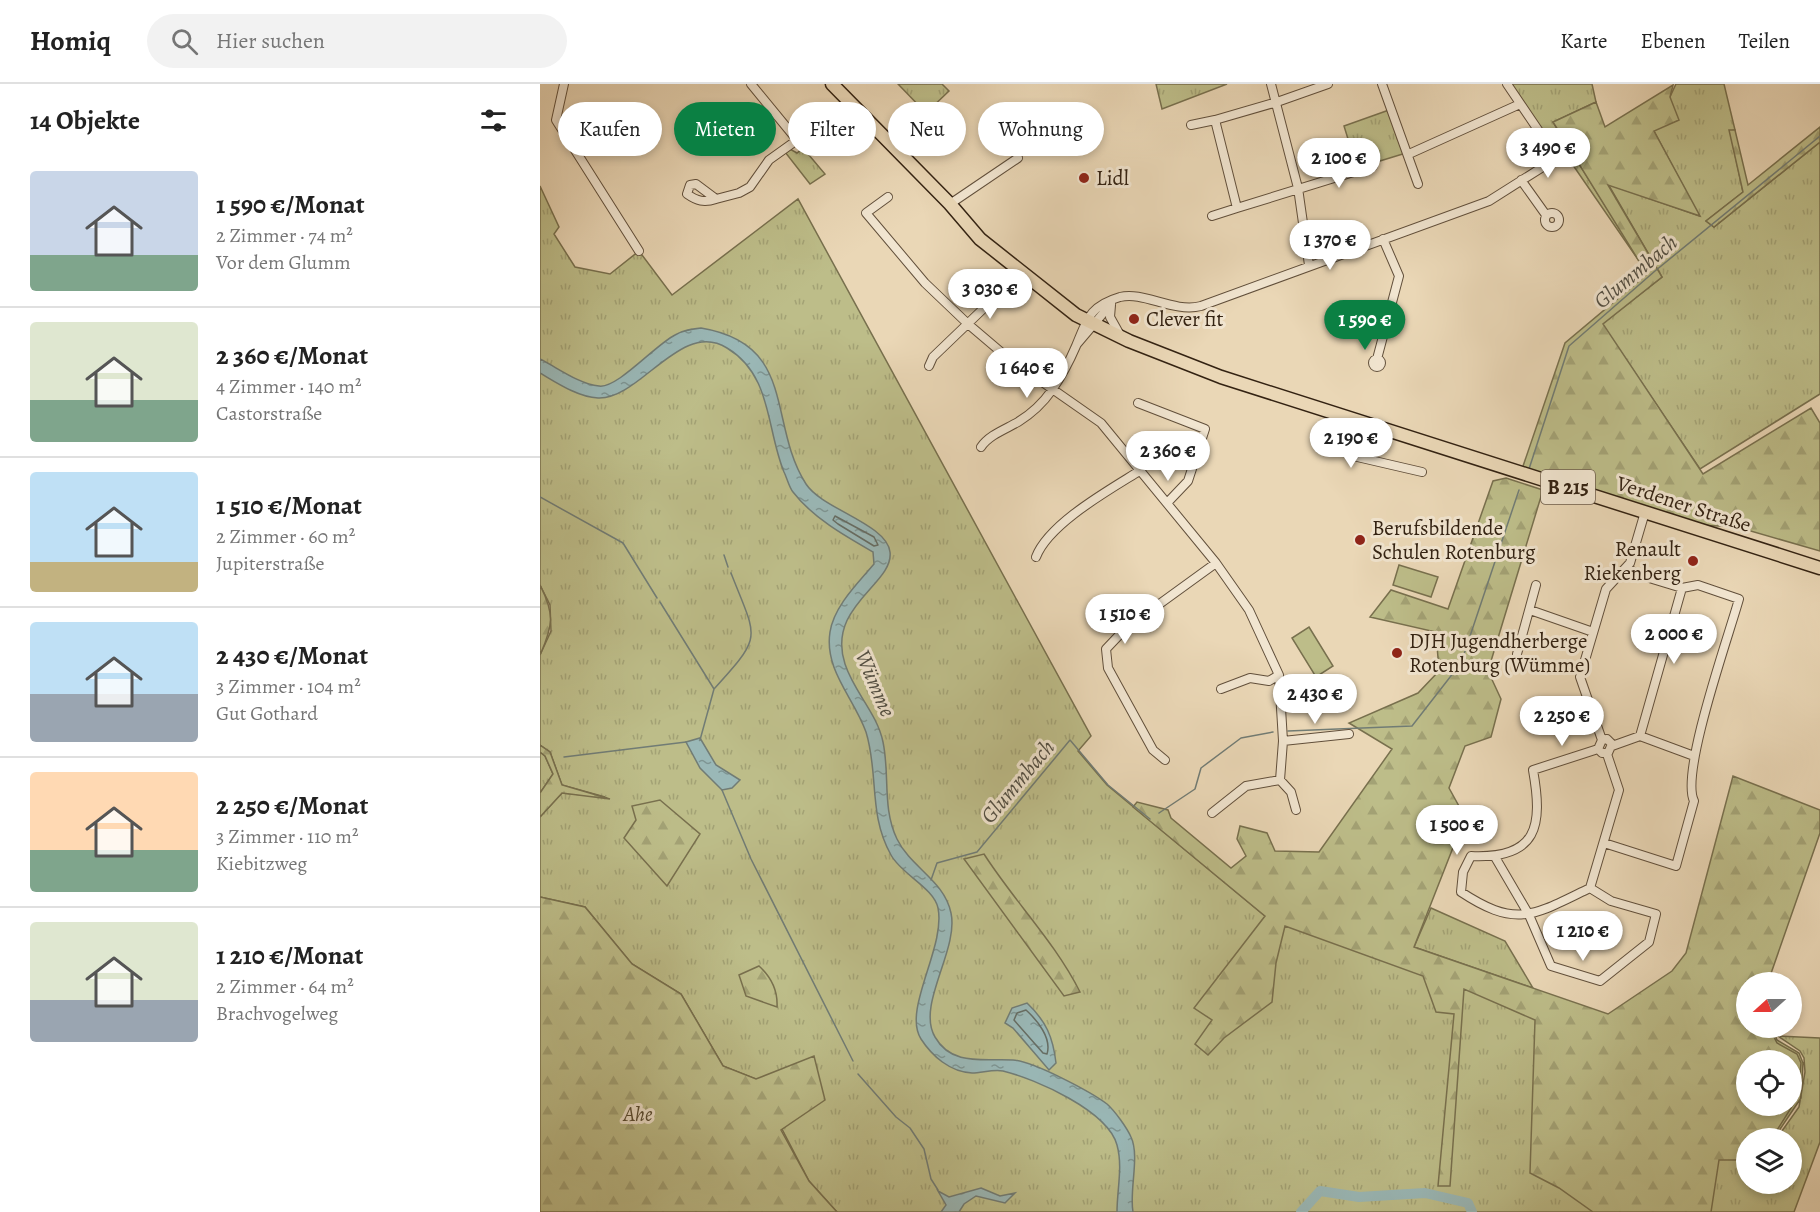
<!DOCTYPE html>
<html lang="de">
<head>
<meta charset="utf-8">
<style>
	body { margin:0; font-family:Alegreya,serif; background:#f2f2f2; color:#222; height:100vh; display:flex; flex-direction:column; font-size:22px; white-space:nowrap }
	* { box-sizing:border-box; margin:0 }
	p { font-size:20px; color:#767676 }
	.icon { flex:none; width:33px; height:33px; fill:none; stroke:currentColor; stroke-width:2; stroke-linecap:round; stroke-linejoin:round }
	.map { position:relative; flex:1; overflow:hidden }
	.panel { display:flex; flex-direction:column; background:#fff; width:540px }
	.panel>* { flex:none }
	.top-card { position:absolute; left:18px; top:18px; width:570px; height:54px; display:flex; gap:12px }
	.needle { width:39px; rotate:249deg }
	.buttons { position:absolute; left:1196px; top:888px; display:grid; gap:12px }
	.buttons a { display:grid; place-items:center; width:66px; height:66px; border-radius:50%; background:#fff; box-shadow:0 3px 9px #0003; font-size:30px }
	.price { position:absolute; translate:-50% -51px; padding:0 14px; border-radius:21px; background:#fff; color:#222; font-size:20px; line-height:39px; filter:drop-shadow(0 2px 3px #0008) }
	.price::after { content:''; position:absolute; left:50%; top:36px; width:18px; height:14px; margin-left:-9px; background:inherit; clip-path:polygon(0 0,100% 0,50% 100%) }
	.price.on { background:#0b8043; color:#fff }
	ul { padding:0; list-style:none }
	li { display:flex; align-items:center; gap:18px; height:150px; padding:0 30px }
	li+li { border-top:2px solid #e0e0e0 }
	li span { display:grid; place-items:center; flex:none; width:168px; height:120px; border-radius:6px; color:#555 }
	li>.icon { margin-inline-start:auto }
	span .icon { width:72px; height:72px; fill:#fffc; stroke-width:1 }
	li b { font-size:26px }
	h2 { display:flex; justify-content:space-between; align-items:center; height:72px; padding:0 30px; font-size:26px }
	.chip { padding:0 21px; border-radius:27px; background:#fff; box-shadow:0 3px 9px #0003; font-size:21px; line-height:54px }
	.chip.on { background:#0b8043; color:#fff }
	header { display:flex; align-items:center; gap:36px; box-sizing:border-box; height:84px; padding:0 30px; background:#fff; border-bottom:2px solid #e0e0e0 }
	header strong { font-size:28px }
	nav { display:flex; gap:33px; margin-inline-start:auto; font-size:21px }
	.search { width:420px; height:54px; background:#f2f2f2; display:flex; align-items:center; gap:15px; box-sizing:border-box; padding:0 21px; border-radius:33px; color:#767676; font-size:22px }
	main { display:flex; flex:1; min-height:0 }
	.map>svg:first-child { display:block }
</style>
</head>
<body>
<header>
<strong>Homiq</strong>
<div class="search"><svg class="icon" aria-label="search" viewBox="0 0 24 24"><circle cx="10" cy="10" r="6"/><path d="M15 15l6 6"/></svg>Hier suchen</div>
<nav><a>Karte</a><a>Ebenen</a><a>Teilen</a></nav>
</header>
<main>
<section class="panel">
<h2>14 Objekte<svg class="icon" aria-label="filters" viewBox="0 0 24 24"><path d="M4 7h16M4 17h16"/><circle cx="9" cy="7" r="2"/><circle cx="15" cy="17" r="2"/></svg></h2>
<ul>
<li><span style="background:linear-gradient(#c9d6e8 70%,#7fa58c 0)"><svg class="icon" aria-label="home" viewBox="0 0 24 24"><path d="M3 11l9-7 9 7M6 9v11h12V9"/></svg></span><div><b>1 590 €/Monat</b><p>2 Zimmer · 74 m²</p><p>Vor dem Glumm</p></div></li>
<li><span style="background:linear-gradient(#dfe7d0 65%,#7fa58c 0)"><svg class="icon" aria-label="home" viewBox="0 0 24 24"><path d="M3 11l9-7 9 7M6 9v11h12V9"/></svg></span><div><b>2 360 €/Monat</b><p>4 Zimmer · 140 m²</p><p>Castorstraße</p></div></li>
<li><span style="background:linear-gradient(#bfe0f5 75%,#c2b280 0)"><svg class="icon" aria-label="home" viewBox="0 0 24 24"><path d="M3 11l9-7 9 7M6 9v11h12V9"/></svg></span><div><b>1 510 €/Monat</b><p>2 Zimmer · 60 m²</p><p>Jupiterstraße</p></div></li>
<li><span style="background:linear-gradient(#bfe0f5 60%,#9aa5b1 0)"><svg class="icon" aria-label="home" viewBox="0 0 24 24"><path d="M3 11l9-7 9 7M6 9v11h12V9"/></svg></span><div><b>2 430 €/Monat</b><p>3 Zimmer · 104 m²</p><p>Gut Gothard</p></div></li>
<li><span style="background:linear-gradient(#ffd9b3 65%,#7fa58c 0)"><svg class="icon" aria-label="home" viewBox="0 0 24 24"><path d="M3 11l9-7 9 7M6 9v11h12V9"/></svg></span><div><b>2 250 €/Monat</b><p>3 Zimmer · 110 m²</p><p>Kiebitzweg</p></div></li>
<li><span style="background:linear-gradient(#dfe7d0 65%,#9aa5b1 0)"><svg class="icon" aria-label="home" viewBox="0 0 24 24"><path d="M3 11l9-7 9 7M6 9v11h12V9"/></svg></span><div><b>1 210 €/Monat</b><p>2 Zimmer · 64 m²</p><p>Brachvogelweg</p></div></li>
</ul>
</section>
<div class="map">
<svg width="1280" height="1128" viewBox="0 0 1280 1128">
	<defs>
		<pattern id="grass-tufts" width="24" height="20" patternUnits="userSpaceOnUse" patternTransform="scale(1.5)"><rect width="24" height="20" fill="#bdbd89"/><path d="M3 7l-1-3M5 7V3M7 7l1-3M15 17l-1-3M17 17v-4M19 17l1-3" fill="none" stroke="#a3a275"/></pattern>
		<pattern id="forest-firs" width="22" height="20" patternUnits="userSpaceOnUse" patternTransform="scale(1.5)"><rect width="22" height="20" fill="#bdbd89"/><path d="M5 1l3.5 6h-7zM16 11l3.5 6h-7z" fill="#a3a275"/></pattern>
		<pattern id="water-ripples" width="26" height="14" patternUnits="userSpaceOnUse" patternTransform="scale(1.5)"><rect width="26" height="14" fill="#9ab8b7"/><path d="M2 4q2-2 4 0t4 0M15 11q2-2 4 0t4 0" fill="none" stroke="#7e9593"/></pattern>
	</defs>
	<rect width="100%" height="100%" fill="#ead7b6"/>
	<filter id="stains"><feTurbulence type="fractalNoise" baseFrequency=".00333" numOctaves="4"/><feColorMatrix values="0 0 0 0 .2 0 0 0 0 .09 0 0 0 0 .02 0 0 0 .5 -.17"/></filter>
	<radialGradient id="worn" r=".72"><stop offset=".6" stop-color="#630" stop-opacity="0"/><stop offset="1" stop-color="#630" stop-opacity=".3"/></radialGradient>
	<path fill="url(#grass-tufts)" stroke="#78704e" stroke-width="1.5" fill-rule="evenodd" d="M358,0h44l7,7 -23,22z
		M616,0h71l-65,25z
		M969,0h83l4,18 -43,20 95,152 -82,-119 -7,3z
		M1136,0h48l11,46 -5,1 13,61 -37,29 8,6 106,-85v252l-120,75 -98,-145 60,-47 -54,-93 91,32 -45,-85z
		M849,26l17,43 -49,15 -13,-42z
		M263,64l22,26 -15,10 -25,-32 5,-3 7,4z
		M0,102l19,41 -5,7 21,33 35,7 29,-23 33,44 126,-96 293,537 -13,15 29,34 158,131 316,112 193,5 3,7 22,13 4,10 -2,35 -27,40h-28v46h45v-46h-14l22,-31 6,-35 -1,-14 -4,-7 -22,-15 42,2v104l-26,70h-957l-28,-31 -53,-102 -33,-13 -42,-72 -49,-30 -47,-57 -45,-10v-80l22,-24 43,4 -43,-12 -12,-33 -10,-7v-90l11,-24 -1,-26 -10,-20zM1206,976h45v46h-45z
		M0,668l5,4 8,18 -13,19z
		M891,824l74,33 28,47 -119,-41z"/>
	<path fill="url(#forest-firs)" stroke="#78704e" stroke-width="1.5" fill-rule="evenodd" d="M1133,1l-3,12 9,23 -25,11 46,85 -92,-31 54,92 -59,47 100,150 108,-66 9,15v128l-83,-24 -56,-3 -160,-52 44,-129 82,-69 -94,-152 43,-20 9,25z
		M1280,43v15l-106,85 -8,-6 37,-29 -14,-62h6l13,55z
		M966,394l37,12 -55,181 13,28 -10,38 -26,9 -16,42 16,29 -51,130 194,67 64,-43 14,-18 47,-177 87,34v23l-52,149h-22v46h13l14,7 4,8 20,11 4,9 -3,34 -26,41h-26v22h-27l-8,52h-118l-34,-24 -29,-15 5,-153 -71,-31 -14,197h-12l16,-172 -18,-2 -13,-36 -138,-50 -9,37 -4,39 -48,36 -16,17 -13,-11 17,-24 -18,-12 71,-92 -132,-109 4,-5 31,8 3,8 60,50 15,-12 -9,-17 3,-13 27,7 8,18 44,1 73,-103 -43,-26 69,-30 21,-22 -3,-39 -66,-15 21,-27 57,19 45,-128zM1206,976h45v46h-45z
		M0,501c15,29 13,41 0,70z
		M0,661l10,7 12,33 48,14 -48,-6 -22,24v-24l13,-19 -8,-18 -5,-4z
		M120,716l40,34 -33,52 -43,-48 12,-18 -4,-14z
		M444,770c30,47 71,88 96,138l-16,4 -100,-137z
		M0,813l45,10 47,57 49,30 42,72 33,13 58,-23 11,44 -44,30 28,51 28,31h-297z
		M219,882c12,11 19,24 18,41l-31,-11 -7,-21z"/>
	<path fill="#bdbd89" stroke="#78704e" stroke-width="1.5" d="M859,481l39,12 -7,20 -38,-12z
		M769,543l24,39 -17,11 -24,-39z"/>
	<path fill="url(#water-ripples)" stroke="#717c75" stroke-width="1.5" d="M161,244c97,16 66,95 105,156 16,25 81,40 84,68 4,32 -64,54 -45,112 9,28 32,49 38,78 7,33 -1,66 14,97 14,29 47,41 54,74 8,37 -35,92 -16,124 17,30 50,21 78,23 20,1 78,32 94,44 8,7 20,24 24,33 9,19 -2,54 2,75h-16c0,-23 6,-45 0,-67 -9,-34 -81,-66 -114,-74 -10,-2 -21,2 -31,2 -22,-1 -40,-17 -51,-34 -19,-29 25,-92 17,-131 -4,-20 -37,-34 -47,-53 -23,-41 -12,-81 -25,-123 -12,-34 -42,-62 -36,-100 4,-26 28,-49 44,-68l-1,-12c-28,-16 -60,-34 -80,-60 -4,-5 -6,-14 -9,-20 -18,-44 -12,-97 -57,-124 -46,-29 -87,52 -129,50 -20,-1 -41,-15 -58,-25v-14c18,9 39,25 59,27 18,3 56,-41 76,-51 8,-5 17,-6 26,-7z
		M160,654l16,27 24,15 -8,8 -10,2 -22,-22 -14,-26z
		M487,919c19,18 26,34 29,60l-7,7 -36,-42 -8,-5 7,-15z
		M441,1104l19,8 15,-3 -10,10 -29,-7 -12,8 -5,8h-18l5,-7 -8,-14 11,6z"/>
	<g fill="none" stroke-linecap="round" stroke-linejoin="round">
		<path stroke="#666d64" stroke-width="1.5" d="M295,432l39,21 4,8 -4,1 -36,-22 -5,-4z
			M486,926c11,10 26,28 21,44l-4,-1 -29,-33 3,-7z"/>
		<path stroke="#717c75" stroke-width="1.5" d="M989,385l40,-123 86,-75 165,-135
			M0,413l83,46 34,55
			M184,471l4,12
			M120,518l54,87 -14,51
			M174,605c50,-55 43,-49 17,-116
			M748,647l124,-5 49,-63 58,-173
			M24,673l122,-15
			M182,706l29,69 102,202
			M619,729l36,-24 6,-21 40,-30 32,-6
			M391,796l6,-17 40,-11 93,-112 38,45 42,34
			M318,990l38,43 14,11 14,21 7,30 7,11"/>
		<path stroke="#9ab8b7" stroke-width="10" d="M761,1128l19,-21 39,6 66,-4 43,10 4,9"/>
		<defs>
			<path id="street" d="M24,0l-8,36 83,131
				M731,0l27,104 11,77
				M788,0l-51,18 -62,18 22,88 136,-42
				M842,0l36,100
				M651,41l24,-5
				M869,70l111,-50
				M981,96l25,35
				M348,113l-22,16 59,70 43,41 40,34 93,65 115,140 33,47 30,65 4,66 -3,39 -34,6 -34,27
				M176,115c-12,4 -19,2 -29,-5l3,-9 6,-1 20,15 23,-6 11,-6 19,-27 28,-20 -46,-56
				M410,120l68,-46
				M1005 136a7 7 0 1 1 14 0a7 7 0 1 1-14 0Z
				M672,132l25,-8
				M571,221l-1,12 10,18
				M537,260l34,-40
				M833 279a4 4 0 1 1 8 0a4 4 0 1 1-8 0Z
				M837,275l22,-83 -16,-37
				M389,282l4,-9 50,-48 2,-6
				M598,319l67,26 -17,52 -20,21
				M441,363c8,-12 25,-18 37,-25 13,-8 25,-19 34,-32 9,-13 18,-30 24,-44 11,-26 13,-40 44,-49 24,-6 53,16 81,9l288,-105 68,-43 -50,-74
				M829,374l-2,-10 -7,-10 -9,1 -4,10 6,7 69,16
				M496,473c13,-34 75,-68 105,-87
				M990,526l63,22
				M977,570l19,-69
				M681,605l29,-11 19,3 10,-6
				M1100,652l42,-148
				M1062,656l5,-1 5,5 -4,9h-6l-4,-4 4,-9 -22,-63 26,-88 24,-26 15,-51
				M743,657l66,-7
				M1072,662l28,-10 54,20
				M1058,665l-65,21c10,56 5,89 -62,86l-8,16 -2,20c56,37 73,23 129,-4l29,-98 -12,-36
				M625,676l-12,-10 -45,-82 -2,-19 19,-20 91,-66
				M740,696l11,12 5,18
				M1064,759l72,23 18,-65c-14,-28 35,-166 45,-202l-41,-14 -16,3 -46,-14 -9,-7
				M955,773l34,58 22,51 49,15 49,-39 7,-28 -45,-13 -21,-13"/>
			<path id="primary" d="M292,0l118,120 30,35 96,76 53,26 92,36 599,191"/>
		</defs>
		<use href="#street" stroke="#614f3b" stroke-width="10"/>
		<use href="#primary" stroke="#332212" stroke-width="15"/>
		<use href="#street" stroke="#f1e5d0" stroke-width="8"/>
		<use href="#primary" stroke="#ead7b6" stroke-width="12"/>
	</g>
	<g fill="#8f2418" stroke="#f1e5d0" stroke-width="2">
		<circle cx="544" cy="94" r="6"/>
		<circle cx="594" cy="235" r="6"/>
		<circle cx="820" cy="456" r="6"/>
		<circle cx="1153" cy="477" r="6"/>
		<circle cx="857" cy="569" r="6"/>
	</g>
	<g text-anchor="middle" stroke-width="6" stroke-linejoin="round" paint-order="stroke">
		<rect fill="#f1e5d0" stroke="#6c5c4b" stroke-width="1.5" x="1001" y="386" width="54" height="34" rx="4.5"/>
		<g font-size="20" font-weight="bold" fill="#332212">
			<text x="1028" y="410">B 215</text>
		</g>
		<g font-size="21" fill="#332212" stroke="#f1e5d0" text-anchor="start">
			<text x="556" y="101">Lidl</text>
			<text x="606" y="242">Clever fit</text>
			<text x="832" y="451">Berufsbildende<tspan x="832" dy="24">Schulen Rotenburg</tspan></text>
			<text x="1141" y="472" text-anchor="end">Renault<tspan x="1141" dy="24">Riekenberg</tspan></text>
			<text x="869" y="564">DJH Jugendherberge<tspan x="869" dy="24">Rotenburg (Wümme)</tspan></text>
		</g>
		<g font-size="21" fill="#332212" stroke="#f1e5d0">
			<text transform="translate(1144 420) rotate(18)" y="7">Verdener Straße</text>
		</g>
		<g font-size="21" font-style="italic" fill="#564930" stroke="#f1e5d0">
			<text x="98" y="1037">Ahe</text>
		</g>
		<g font-size="22" font-style="italic" fill="#524f44" stroke="#f1e5d0">
			<text transform="translate(1095 187) rotate(-40)" y="8">Glummbach</text>
			<text transform="translate(336 599) rotate(67)" y="8">Wümme</text>
			<text transform="translate(477 697) rotate(-50)" y="8">Glummbach</text>
		</g>
	</g>
	<rect width="100%" height="100%" filter="url(#stains)"/>
	<rect width="100%" height="100%" fill="url(#worn)"/>
</svg>
<div class="buttons">
<a><svg class="needle" viewBox="-14 -14 28 28"><path d="M0-13l5 13h-10z" fill="#e53935"/><path d="M0 13l5-13h-10z" fill="#767676"/></svg></a>
<a><svg class="icon" aria-label="locate" viewBox="0 0 24 24"><circle cx="12" cy="12" r="6"/><path d="M12 2v4M12 18v4M2 12h4M18 12h4"/></svg></a>
<a><svg class="icon" aria-label="layers" viewBox="0 0 24 24"><path d="M12 4l9 5-9 5-9-5zM3 14l9 5 9-5"/></svg></a>
</div>
<b class="price" style="left:1008px;top:95px">3 490 €</b>
<b class="price" style="left:799px;top:105px">2 100 €</b>
<b class="price" style="left:790px;top:187px">1 370 €</b>
<b class="price" style="left:450px;top:236px">3 030 €</b>
<b class="price on" style="left:825px;top:267px">1 590 €</b>
<b class="price" style="left:487px;top:315px">1 640 €</b>
<b class="price" style="left:811px;top:385px">2 190 €</b>
<b class="price" style="left:628px;top:398px">2 360 €</b>
<b class="price" style="left:585px;top:561px">1 510 €</b>
<b class="price" style="left:1134px;top:581px">2 000 €</b>
<b class="price" style="left:775px;top:641px">2 430 €</b>
<b class="price" style="left:1022px;top:663px">2 250 €</b>
<b class="price" style="left:917px;top:772px">1 500 €</b>
<b class="price" style="left:1043px;top:878px">1 210 €</b>
<div class="top-card">
<a class="chip">Kaufen</a>
<a class="chip on">Mieten</a>
<a class="chip">Filter</a>
<a class="chip">Neu</a>
<a class="chip">Wohnung</a>
</div>
</div>
</main>
</body>
</html>
